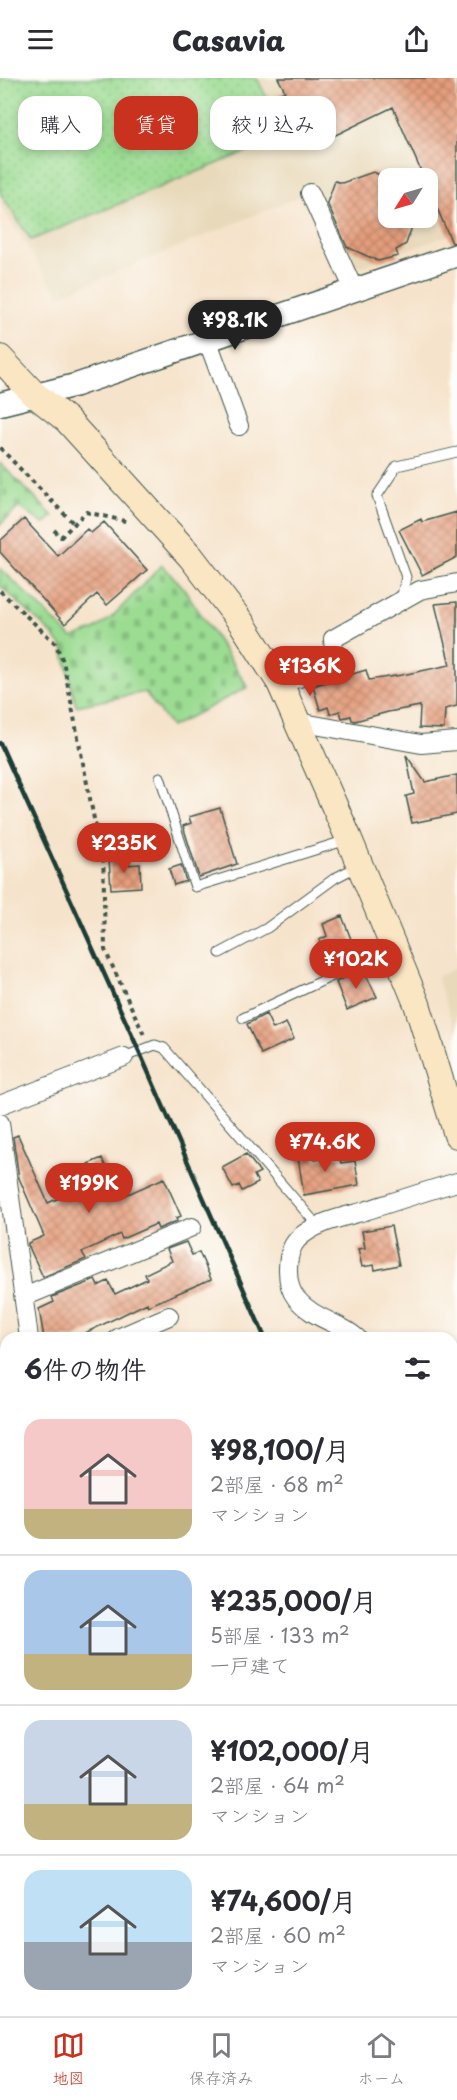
<!DOCTYPE html>
<html lang="ja">
<head>
<meta charset="utf-8">
<style>
	body { margin:0; font-family:"Playpen Sans","Klee One",sans-serif; background:#f7f7f7; color:#2b2b33; height:100vh; display:flex; flex-direction:column; font-size:22px; white-space:nowrap }
	* { box-sizing:border-box; margin:0 }
	p { font-size:20px; color:#7c7c81 }
	.icon { flex:none; width:33px; height:33px; fill:none; stroke:currentColor; stroke-width:2; stroke-linecap:round; stroke-linejoin:round }
	.map { position:relative; flex:1; overflow:hidden }
	.drawer { position:absolute; left:0px; top:1254px; width:458px; height:684px; display:flex; flex-direction:column; background:#fff; border-radius:18px 18px 0 0; box-shadow:0 3px 9px #0003 }
	.drawer>* { flex:none }
	.guide { position:absolute; left:18px; top:18px; width:422px; height:54px; display:flex; gap:12px }
	.needle { width:39px; rotate:233deg }
	.fabs { position:absolute; left:378px; top:90px; display:grid; gap:12px }
	.fabs a { display:grid; place-items:center; width:60px; height:60px; border-radius:12px; background:#fff; box-shadow:0 3px 9px #0003; font-size:30px }
	.price { position:absolute; translate:-50% -51px; padding:0 14px; border-radius:21px; background:#c8321e; color:#fff; font-size:20px; line-height:39px; filter:drop-shadow(0 2px 3px #0008) }
	.price::after { content:''; position:absolute; left:50%; top:36px; width:18px; height:14px; margin-left:-9px; background:inherit; clip-path:polygon(0 0,100% 0,50% 100%) }
	.price.active { background:#222; color:#fff }
	ul { padding:0; list-style:none }
	li { display:flex; align-items:center; gap:18px; height:150px; padding:0 24px }
	li+li { border-top:2px solid #e1e1e2 }
	li span { display:grid; place-items:center; flex:none; width:168px; height:120px; border-radius:18px; color:#555 }
	li>.icon { margin-inline-start:auto }
	span .icon { width:72px; height:72px; fill:#fffc; stroke-width:1 }
	li b { font-size:26px }
	h2 { display:flex; justify-content:space-between; align-items:center; height:72px; padding:0 24px; font-size:26px }
	.chip { padding:0 21px; border-radius:18px; background:#fff; box-shadow:0 3px 9px #0003; font-size:21px; line-height:54px }
	.chip.active { background:#c8321e; color:#fff }
	header { display:flex; justify-content:space-between; align-items:center; height:78px; padding:0 24px; background:#fff; font-size:27px; font-weight:800 }
	.dock { display:flex; justify-content:space-around; align-items:center; height:84px; border-top:2px solid #e1e1e2; background:#fff; font-size:16px; color:#7c7c81 }
	.dock a { display:grid; justify-items:center; gap:3px }
	.dock .active { color:#c8321e }
	.map>svg:first-child { display:block }
</style>
</head>
<body>
<header><svg class="icon" aria-label="menu" viewBox="0 0 24 24"><path d="M4 6h16M4 12h16M4 18h16"/></svg>Casavia<svg class="icon" aria-label="share" viewBox="0 0 24 24"><path d="M12 15V3M7 8l5-5 5 5M5 13v7h14v-7"/></svg></header>
<div class="map">
<svg width="457" height="1938" viewBox="0 0 457 1938">
	<defs>
		<pattern id="grass-dots" width="8" height="8" patternUnits="userSpaceOnUse" patternTransform="scale(1.5)"><rect width="8" height="8" fill="#9bdb92"/><path d="M2 2h.1M6 6h.1" fill="none" stroke="#85bd7e" stroke-width="1.8" stroke-linecap="round"/></pattern>
		<pattern id="cemetery-stones" width="16" height="16" patternUnits="userSpaceOnUse" patternTransform="scale(1.5)"><rect width="16" height="16" fill="#9bdb92"/><path d="M2 7V4a2 2 0 0 1 4 0v3zM10 15v-3a2 2 0 0 1 4 0v3z" fill="#85bd7e"/></pattern>
		<pattern id="building-cross-hatch" width="8" height="8" patternUnits="userSpaceOnUse" patternTransform="scale(1.5)"><rect width="8" height="8" fill="#e59d7c"/><path d="M0 0l8 8M0 8l8-8" fill="none" stroke="#b98166"/></pattern>
	</defs>
	<rect width="100%" height="100%" fill="#fdfcf7"/>
	<filter id="ink" filterUnits="userSpaceOnUse"><feTurbulence type="fractalNoise" baseFrequency=".0167" numOctaves="2"/><feDisplacementMap in="SourceGraphic" scale="12" xChannelSelector="R" yChannelSelector="G"/><feConvolveMatrix kernelMatrix="1 2 1 2 8 2 1 2 1" color-interpolation-filters="sRGB"/></filter>
	<filter id="wash" filterUnits="userSpaceOnUse"><feTurbulence type="fractalNoise" baseFrequency=".008" numOctaves="4" result="noise"/><feDisplacementMap in="SourceGraphic" scale="24" xChannelSelector="R" yChannelSelector="G"/><feGaussianBlur stdDeviation="1.35" result="paint"/><feColorMatrix in="noise" values="0 0 0 0 0 0 0 0 0 0 0 0 0 0 0 0 0 1.4 0 .05"/><feComposite in="paint" operator="in"/></filter>
	<g filter="url(#wash)">
		<rect width="100%" height="100%" fill="#f6e3cb"/>
		<path fill="#e8d9ba" fill-rule="evenodd" d="M0,0h457v154l-123,44 -31,-81 -244,101 -59,-91zM388,100h40v40h-40z
			M457,889v70l-20,-60z"/>
		<path fill="url(#grass-dots)" stroke="#5d8c63" stroke-width="1.5" d="M0,0h257l28,58 -254,104 -31,-47z"/>
		<path fill="url(#cemetery-stones)" stroke="#5d8c63" stroke-width="1.5" d="M0,385l53,53 -9,8 -25,-17 -19,18z
			M162,487l21,22 65,100 -77,40 -26,-35 -69,14 -13,-58 -13,-16 -50,-46v-18l72,70 22,-8 18,-13z"/>
		<g id="blocks">
			<path fill="url(#building-cross-hatch)" d="M278,0h179v164l-5,1 -24,-56v-9h-4l-31,-71 -82,40 -11,-21 -6,4 -18,-34 9,-5z
				M373,94l15,6v40h27l-9,26 -10,6 2,6 -20,5 -31,-14 -20,-44 8,-22 7,2z
				M457,434v45l-35,18 -23,-45 22,-11 1,3z
				M24,441l34,37 29,-27 4,4 13,-11 43,48 -40,35 -10,-11 -32,30 -65,-72v-11z
				M457,524v104l-12,3 -1,20 -25,-1 1,-22 -32,6 -33,9 -3,-1 -1,-4 -9,2 -2,-7 -10,3 -2,-7 -8,3 -7,-24 53,-16 3,10 33,-5 48,-10 -15,-61z
				M406,677l19,27 32,-7v39l-45,9 -6,-27 8,-2z
				M220,730l17,56 -38,13 -16,-51 8,-3 -2,-6z
				M125,780l1,7 14,-1 1,23 -30,2 -2,-30z
				M181,787l5,16 -12,4 -5,-16z
				M342,838l16,41 -27,12 -12,-29 8,-4 -4,-12z
				M363,891l14,28 -30,13 -11,-28z
				M266,936l7,15 13,-6 8,16 -33,15 -14,-30z
				M18,1057l30,68 47,-21 -7,-18 14,-6 17,40 45,-20 17,38 -5,2 1,3 -19,8 -2,-5 -34,15 -2,-5 -38,18 4,7 -43,18 -15,-32v-2l16,-7 -25,-58 -6,-41z
				M313,1071l2,11 24,-4 2,7 14,-2 4,24 -55,10 -7,-44z
				M246,1076l14,18 -6,3 4,8 -16,8 -3,-6 -6,3 -11,-21z
				M391,1148l8,39 -24,5 -1,-5 -12,2 -4,-18 7,-1 -3,-17z
				M186,1164l6,13 7,-3 12,27 -63,27 -1,-3 -72,35h-31l-5,-29 15,-7 -2,-5 43,-17 3,6 10,-5 7,13 32,-15 -2,-5 27,-13 -5,-12z"/>
		</g>
	</g>
	<g filter="url(#ink)">
		<use href="#blocks" fill-opacity="0" stroke="#3f564b" stroke-width="1.5"/>
		<g fill="none" stroke-linecap="round" stroke-linejoin="round">
			<defs>
				<path id="service" d="M401,522l5,-23 -29,-81 20,-30 60,-14
					M160,699l35,110 152,-47
					M220,875l47,-25 68,-50 23,-12
					M243,940l149,-70
					M124,979l31,-12 9,3 154,178
					M452,1461l5,-2
					M0,1542h6
					M452,1556l2,5
					M337,1932l4,6
					M221,1938l18,-6"/>
				<path id="minor" d="M310,115l44,97
					M207,261l32,87
					M280,605l55,-15 -2,-29 87,-49 37,-7
					M298,644l123,22 36,-3
					M0,1027l124,-48
					M0,1045l29,215
					M24,1219l168,-70
					M118,1260l51,-22
					M357,1260c-19,-17 -43,-18 -61,-40 -11,-14 -11,-46 2,-59 17,-17 46,-22 67,-28 31,-10 61,-20 92,-29
					M0,1318l6,-2
					M0,1385l6,-2
					M0,1491h6
					M0,1640h6
					M215,1932l2,6"/>
				<path id="tertiary" d="M0,326l76,-19 381,-130"/>
				<path id="secondary" d="M0,280l34,36 33,26 124,137 50,65 39,61 69,156 68,165 40,131"/>
			</defs>
			<use href="#service" stroke="#3f564b" stroke-width="11"/>
			<use href="#minor" stroke="#3f564b" stroke-width="20"/>
			<use href="#tertiary" stroke="#3f564b" stroke-width="25"/>
			<use href="#secondary" stroke="#3f564b" stroke-width="28"/>
			<path stroke="#3f564b" stroke-width="4" stroke-dasharray="4.5 4.5" stroke-linecap="butt" d="M0,370l74,76
				M54,452l7,7 25,-25 43,10
				M0,513l55,52 8,18 32,163 8,20 2,106 39,85
				M452,1708l5,15"/>
			<use href="#service" stroke="#fff" stroke-width="9"/>
			<use href="#minor" stroke="#fff" stroke-width="18"/>
			<use href="#tertiary" stroke="#fff" stroke-width="22"/>
			<use href="#secondary" stroke="#fbe6c4" stroke-width="26"/>
			<path stroke="#1f3d34" stroke-width="4.5" d="M0,665l139,308 126,287
				M410,1932l1,6"/>
		</g>
	</g>
</svg>
<div class="fabs">
<a><svg class="needle" viewBox="-14 -14 28 28"><path d="M0-13l5 13h-10z" fill="#e53935"/><path d="M0 13l5-13h-10z" fill="#7c7c81"/></svg></a>
</div>
<b class="price active" style="left:235px;top:273px">¥98.1K</b>
<b class="price" style="left:310px;top:619px">¥136K</b>
<b class="price" style="left:124px;top:796px">¥235K</b>
<b class="price" style="left:356px;top:912px">¥102K</b>
<b class="price" style="left:325px;top:1095px">¥74.6K</b>
<b class="price" style="left:89px;top:1136px">¥199K</b>
<div class="guide">
<a class="chip">購入</a>
<a class="chip active">賃貸</a>
<a class="chip">絞り込み</a>
</div>
<section class="drawer">
<h2>6件の物件<svg class="icon" aria-label="filters" viewBox="0 0 24 24"><path d="M4 7h16M4 17h16"/><circle cx="9" cy="7" r="2"/><circle cx="15" cy="17" r="2"/></svg></h2>
<ul>
<li><span style="background:linear-gradient(#f6c9c9 75%,#c2b280 0)"><svg class="icon" aria-label="home" viewBox="0 0 24 24"><path d="M3 11l9-7 9 7M6 9v11h12V9"/></svg></span><div><b>¥98,100/月</b><p>2部屋 · 68 m²</p><p>マンション</p></div></li>
<li><span style="background:linear-gradient(#a9c7e8 70%,#c2b280 0)"><svg class="icon" aria-label="home" viewBox="0 0 24 24"><path d="M3 11l9-7 9 7M6 9v11h12V9"/></svg></span><div><b>¥235,000/月</b><p>5部屋 · 133 m²</p><p>一戸建て</p></div></li>
<li><span style="background:linear-gradient(#c9d6e8 70%,#c2b280 0)"><svg class="icon" aria-label="home" viewBox="0 0 24 24"><path d="M3 11l9-7 9 7M6 9v11h12V9"/></svg></span><div><b>¥102,000/月</b><p>2部屋 · 64 m²</p><p>マンション</p></div></li>
<li><span style="background:linear-gradient(#bfe0f5 60%,#9aa5b1 0)"><svg class="icon" aria-label="home" viewBox="0 0 24 24"><path d="M3 11l9-7 9 7M6 9v11h12V9"/></svg></span><div><b>¥74,600/月</b><p>2部屋 · 60 m²</p><p>マンション</p></div></li>
</ul>
</section>
</div>
<nav class="dock">
<a class="active"><svg class="icon" aria-label="map" viewBox="0 0 24 24"><path d="M3 6l6-2 6 2 6-2v14l-6 2-6-2-6 2zM9 4v14M15 6v14"/></svg>地図</a>
<a><svg class="icon" aria-label="saved" viewBox="0 0 24 24"><path d="M7 4h10v16l-5-4-5 4z"/></svg>保存済み</a>
<a><svg class="icon" aria-label="home" viewBox="0 0 24 24"><path d="M3 11l9-7 9 7M6 9v11h12V9"/></svg>ホーム</a>
</nav>
</body>
</html>
